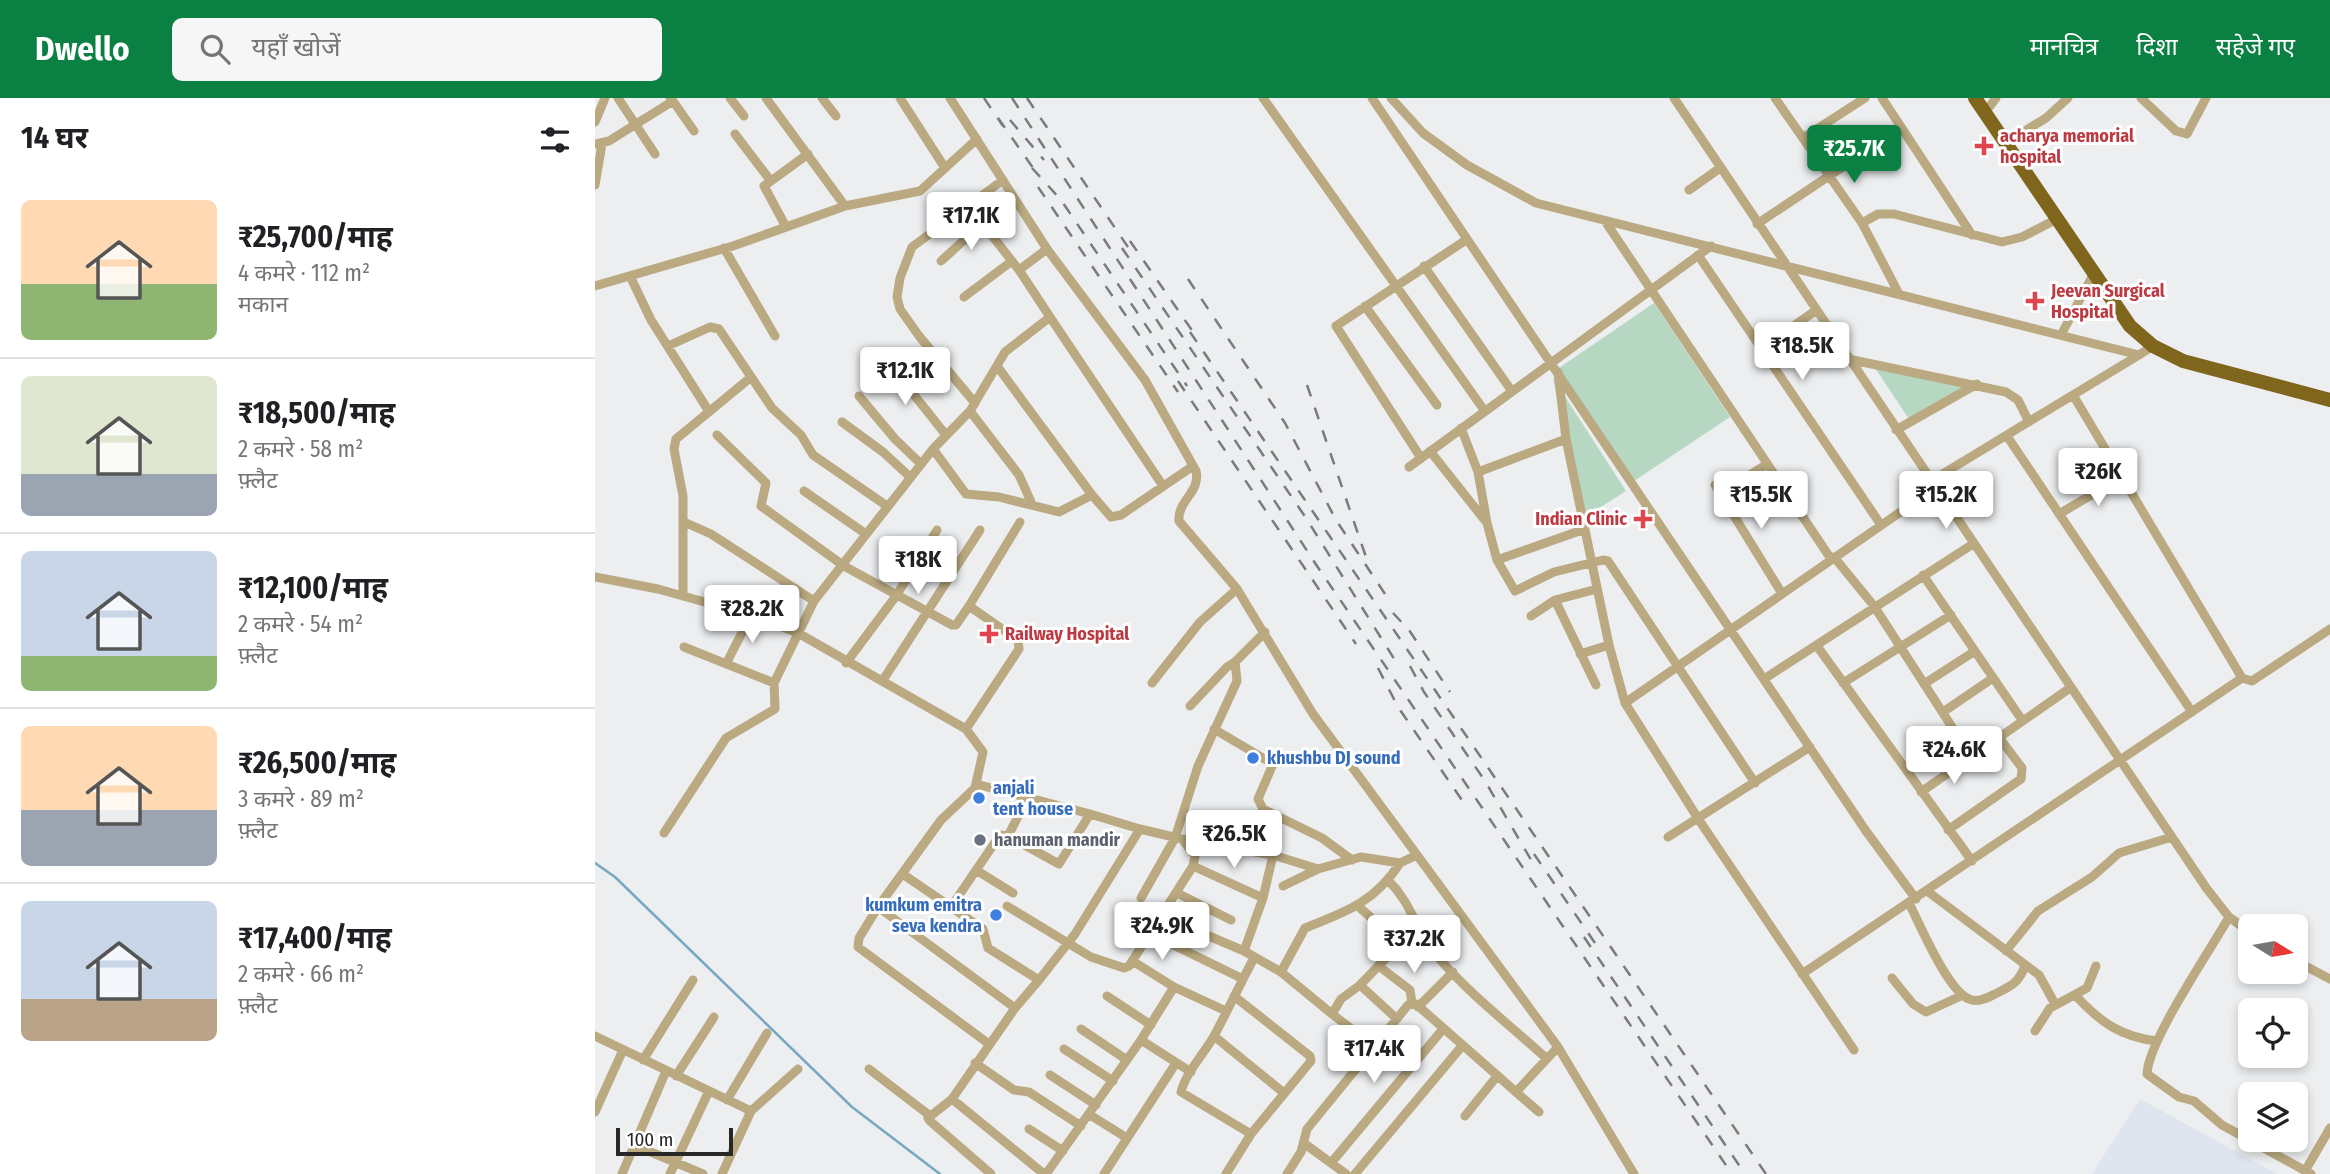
<!DOCTYPE html>
<html lang="hi">
<head>
<meta charset="utf-8">
<style>
	body { margin:0; font-family:"Fira Sans Condensed","Noto Sans Devanagari",sans-serif; background:#f6f6f6; color:#202124; height:100vh; display:flex; flex-direction:column; font-size:26px; white-space:nowrap }
	* { box-sizing:border-box; margin:0 }
	p { font-size:23px; color:#757577 }
	.icon { flex:none; width:38px; height:38px; fill:none; stroke:currentColor; stroke-width:2; stroke-linecap:round; stroke-linejoin:round }
	.map { position:relative; flex:1; overflow:hidden }
	.drawer { display:flex; flex-direction:column; background:#fff; width:595px }
	.drawer>* { flex:none }
	.needle { width:46px; rotate:101deg }
	.fabs { position:absolute; left:1643px; top:816px; display:grid; gap:14px }
	.fabs a { display:grid; place-items:center; width:70px; height:70px; border-radius:10px; background:#fff; box-shadow:0 4px 10px #0003; font-size:35px }
	.scale { position:absolute; left:21px; bottom:18px; width:117px; box-sizing:border-box; padding-left:7px; border:4px solid #272728; border-top:0; font-size:19px; line-height:24px; white-space:nowrap; color:#272728; -webkit-text-stroke:5px #fff; paint-order:stroke }
	.price { position:absolute; translate:-50% -60px; padding:0 16px; border-radius:7px; background:#fff; color:#222; font-size:23px; line-height:46px; filter:drop-shadow(0 2px 4px #0008) }
	.price::after { content:''; position:absolute; left:50%; top:42px; width:21px; height:16px; margin-left:-10px; background:inherit; clip-path:polygon(0 0,100% 0,50% 100%) }
	.price.current { background:#0b8043; color:#fff }
	ul { padding:0; list-style:none }
	li { display:flex; align-items:center; gap:21px; height:175px; padding:0 21px }
	li+li { border-top:2px solid #e0e0e0 }
	li span { display:grid; place-items:center; flex:none; width:196px; height:140px; border-radius:10px; color:#555 }
	li>.icon { margin-inline-start:auto }
	span .icon { width:84px; height:84px; fill:#fffc; stroke-width:1 }
	li b { font-size:30px }
	h2 { display:flex; justify-content:space-between; align-items:center; height:84px; padding:0 21px; font-size:30px }
	header { display:flex; align-items:center; gap:42px; box-sizing:border-box; height:98px; padding:0 35px; background:#0b8043; color:#fff }
	header strong { font-size:33px }
	nav { display:flex; gap:38px; margin-inline-start:auto; font-size:24px }
	.search { width:490px; height:63px; background:#f6f6f6; display:flex; align-items:center; gap:18px; box-sizing:border-box; padding:0 24px; border-radius:10px; color:#757577; font-size:26px }
	main { display:flex; flex:1; min-height:0 }
	.map>svg:first-child { display:block }
</style>
</head>
<body>
<header>
<strong>Dwello</strong>
<div class="search"><svg class="icon" aria-label="search" viewBox="0 0 24 24"><circle cx="10" cy="10" r="6"/><path d="M15 15l6 6"/></svg>यहाँ खोजें</div>
<nav><a>मानचित्र</a><a>दिशा</a><a>सहेजे गए</a></nav>
</header>
<main>
<section class="drawer">
<h2>14 घर<svg class="icon" aria-label="filters" viewBox="0 0 24 24"><path d="M4 7h16M4 17h16"/><circle cx="9" cy="7" r="2"/><circle cx="15" cy="17" r="2"/></svg></h2>
<ul>
<li><span style="background:linear-gradient(#ffd9b3 60%,#8fb573 0)"><svg class="icon" aria-label="home" viewBox="0 0 24 24"><path d="M3 11l9-7 9 7M6 9v11h12V9"/></svg></span><div><b>₹25,700/माह</b><p>4 कमरे · 112 m²</p><p>मकान</p></div></li>
<li><span style="background:linear-gradient(#dfe7d0 70%,#9aa5b1 0)"><svg class="icon" aria-label="home" viewBox="0 0 24 24"><path d="M3 11l9-7 9 7M6 9v11h12V9"/></svg></span><div><b>₹18,500/माह</b><p>2 कमरे · 58 m²</p><p>फ़्लैट</p></div></li>
<li><span style="background:linear-gradient(#c9d6e8 75%,#8fb573 0)"><svg class="icon" aria-label="home" viewBox="0 0 24 24"><path d="M3 11l9-7 9 7M6 9v11h12V9"/></svg></span><div><b>₹12,100/माह</b><p>2 कमरे · 54 m²</p><p>फ़्लैट</p></div></li>
<li><span style="background:linear-gradient(#ffd9b3 60%,#9aa5b1 0)"><svg class="icon" aria-label="home" viewBox="0 0 24 24"><path d="M3 11l9-7 9 7M6 9v11h12V9"/></svg></span><div><b>₹26,500/माह</b><p>3 कमरे · 89 m²</p><p>फ़्लैट</p></div></li>
<li><span style="background:linear-gradient(#c9d6e8 70%,#b9a48a 0)"><svg class="icon" aria-label="home" viewBox="0 0 24 24"><path d="M3 11l9-7 9 7M6 9v11h12V9"/></svg></span><div><b>₹17,400/माह</b><p>2 कमरे · 66 m²</p><p>फ़्लैट</p></div></li>
</ul>
</section>
<div class="map">
<svg width="1735" height="1076" viewBox="0 0 1735 1076">
	<rect width="100%" height="100%" fill="#eceef0"/>
	<path fill="#dfe5ef" d="M1545,1001l137,75h-185z"/>
	<path fill="#b6d8c3" d="M1059,205l76,114 -96,64 -78,-111z
		M1280,270l90,20 -56,31z
		M958,280l73,113 -44,28z"/>
	<g fill="none" stroke-linecap="round" stroke-linejoin="round">
		<path stroke="#76a7c3" stroke-width="2.5" d="M0,765l20,14 237,230 88,67"/>
		<path stroke="#baa981" stroke-width="9" d="M23,0l37,56
			M135,0l14,18
			M171,0l79,108
			M227,0l14,18
			M305,0l45,70
			M355,0l97,151 98,131 51,91c5,21 -19,30 -17,50l58,68 76,125 104,141 -17,8 -39,-6 -43,12 -45,-14 -91,-16
			M668,0l221,312
			M777,0l494,733 50,68
			M796,0l32,35 44,32 69,38 603,152 14,-9
			M1079,0l533,791 22,28 22,16
			M1180,0l87,125 37,71
			M1287,0l90,137
			M1546,0l35,33 11,3 19,-36
			M78,3l21,30
			M1395,8l6,-8
			M0,24l10,-24
			M140,36l35,46
			M1208,40l62,-40
			M1417,41l34,-21 22,-20
			M0,46l14,-3 64,-40 -3,-3
			M0,87l7,-41
			M1094,92l31,-22
			M373,107l51,65
			M1010,123l226,338
			M1267,125l16,-9h16l108,28 20,-5 35,-18
			M1162,126l144,-96
			M191,129l-22,-41 44,-32
			M129,150l51,88
			M452,151l-28,21 31,47 -45,35 -35,59 -37,38 33,45 33,3 60,15 33,-17 19,22 10,-2 72,-49
			M1103,157l183,270
			M346,163l42,-38
			M829,168l87,124
			M35,178l21,44 57,90
			M0,188l138,-40 112,-40 75,-15 57,-52
			M369,199l48,-36
			M770,208l72,99
			M455,219l113,169
			M1466,237l33,-62
			M73,248l42,-19 9,2 53,79 29,27 12,20 74,51
			M1166,251l54,-38
			M1253,261l158,33 12,8 11,22
			M292,263l59,74
			M402,268l95,129
			M963,274l8,67 43,206 16,58 74,117 155,230
			M1478,297l169,283 10,3 78,-52
			M264,298l36,43 25,24
			M380,305l-56,-67 -19,-27 -3,-12 3,-19 12,-31 91,-67
			M375,313l49,64 13,29
			M247,324l41,30 27,25
			M866,330l17,44 9,51
			M1301,332l81,-46
			M122,337l49,48 -5,23 83,60 108,59h4l13,-19
			M1412,338l185,276
			M835,353l57,72 10,37 18,31 39,-19 49,-12 5,1 147,222
			M826,360l-85,-132 130,-86
			M814,369l302,-221
			M883,374l88,-33
			M1336,383l208,-126
			M1120,387l66,107
			M209,393l62,43
			M1125,396l47,-30
			M1464,416l63,-37
			M89,424l27,12 103,67 119,-152
			M1239,459l40,49 96,149
			M902,462l88,-31
			M1328,477l99,145
			M0,479l63,12 93,26 47,18 168,96 17,23 -8,36 -34,32 -63,87 137,101 -63,91 92,75
			M88,498v-100l-9,-47 2,-10 74,-61
			M960,502l41,85
			M936,518l24,-16 42,-11
			M1222,548l155,215
			M89,549l90,36 40,-82
			M985,556l29,-9
			M132,564l24,-47
			M251,565l50,-67 41,-66
			M1169,581l209,-135
			M288,582l97,-150
			M557,585l48,-61 37,-33
			M1248,585l108,-68
			M1329,586l51,-33
			M1030,605l310,-215
			M595,608l37,-39 8,-5
			M1348,614l50,-34
			M371,631l53,-80 -1,-9 -49,-34 51,-84
			M619,631l59,35 -15,35 5,10 59,29 30,22
			M381,686l114,30 -31,50 -51,-28 -8,-1 -49,72 32,22 5,19 51,32 -24,28
			M1326,694l149,-104
			M1353,732l73,-51 1,-11 -24,-32
			M69,735l62,-95 49,-29 -1,-26
			M413,738l19,-37
			M1073,739l142,-90
			M822,757l141,192 76,127
			M598,768l70,32
			M381,772l37,23
			M309,777l47,32
			M793,782c26,26 27,51 49,76 32,38 74,70 110,103
			M688,788l35,-17
			M1332,793l112,84 16,29
			M582,795l54,27
			M546,800l34,-60 23,-72 39,-85 -2,-19 30,-30
			M1314,805c11,22 39,88 60,96 9,4 18,-1 26,-5 16,-8 23,-10 30,-28
			M412,808l84,51 33,11 5,-2 64,-100 2,-10 -13,-17 -42,-10
			M283,809l-19,31 -1,9 131,97
			M764,809l41,36
			M570,814l30,18 49,21 19,-53 10,-43
			M1634,819c-19,34 -81,124 -82,157l32,23 15,4 28,24 89,49
			M556,836l92,45
			M649,853l37,21 24,-44c41,-16 70,-26 95,-65
			M1411,853l32,-40 54,-34 27,-24 53,-16
			M1701,863l34,18
			M539,864l40,25
			M785,869l30,23 2,13
			M686,874l51,42 9,-15 19,-14 37,34
			M1207,876l440,-296
			M1297,880l21,26 13,8 37,-17
			M444,882l36,-46 65,-105 -50,-15
			M765,887l58,-60
			M512,898l44,29
			M639,898l76,60 1,5 -60,73 -70,-42c5,-20 23,-38 33,-56 14,-26 26,-52 40,-78
			M1481,898c24,26 45,41 81,45
			M823,909l35,-35
			M737,916l43,33
			M486,931l46,31
			M1440,933l15,-23 37,-20 9,-22
			M0,938l156,75 -29,63
			M619,938l70,57
			M546,942l33,-53 52,24
			M469,951l49,32
			M48,962l50,-80
			M380,965l39,27 15,2 52,34
			M274,971l60,46
			M455,977l46,30
			M81,978l38,-59
			M921,994l23,20
			M357,1001l-24,19 2,3 61,53
			M132,1002l40,-67
			M156,1013l47,-42
			M0,1014l28,-62
			M495,1017l37,23
			M870,1018l32,-40
			M434,1031l34,22
			M710,1046l41,30
			M39,1047l69,29
			M736,1065l112,-134
			M1710,1073l25,-43
			M27,1076l44,-103
			M75,1076l39,-83
			M451,1076l95,-134 50,32
			M509,1076l72,-111
			M631,1076l25,-40
			M692,1076l14,-22 6,-23 101,-124 8,-1 100,88 42,-45
			M760,1076l107,-128"/>
		<path stroke="#80651c" stroke-width="14" d="M1380,0l155,228 23,20 30,15 147,39"/>
		<path stroke="#7a7b7c" stroke-width="2.5" stroke-dasharray="12 12" stroke-linecap="butt" d="M389,0l19,28
			M417,0l303,465 417,611
			M432,0l105,155
			M403,20l40,57
			M415,22l34,40
			M437,70l29,32 126,186
			M443,89l140,205
			M535,143l68,98
			M527,150l184,270 92,147
			M593,181l97,144 51,97 51,77
			M595,234l576,842
			M583,283l178,263
			M712,287l59,172
			M798,515l16,17 41,62
			M815,568l14,26 61,89 49,84
			M783,570l20,39 68,99
			M939,756l61,89
			M989,839l161,237"/>
	</g>
	<g fill="#e0444e" stroke="#fff" stroke-width="2.5">
		<path d="M1385.5 37.5h7v7h7v7h-7v7h-7v-7h-7v-7h7z"/>
		<path d="M1436.5 192.5h7v7h7v7h-7v7h-7v-7h-7v-7h7z"/>
		<path d="M1044.5 410.5h7v7h7v7h-7v7h-7v-7h-7v-7h7z"/>
		<path d="M390.5 525.5h7v7h7v7h-7v7h-7v-7h-7v-7h7z"/>
	</g>
	<g fill="#3f7fe0" stroke="#fff" stroke-width="2.5">
		<circle cx="658" cy="660" r="7"/>
		<circle cx="384" cy="700" r="7"/>
		<circle cx="401" cy="817" r="7"/>
	</g>
	<circle fill="#6b7280" stroke="#fff" stroke-width="2.5" cx="385" cy="742" r="7"/>
	<g text-anchor="middle" stroke-width="6" stroke-linejoin="round" paint-order="stroke">
		<g font-size="18" font-weight="bold" fill="#be3a42" stroke="#fff" text-anchor="start">
			<text x="1405" y="44">acharya memorial<tspan x="1405" dy="21">hospital</tspan></text>
			<text x="1456" y="199">Jeevan Surgical<tspan x="1456" dy="21">Hospital</tspan></text>
			<text x="1032" y="427" text-anchor="end">Indian Clinic</text>
			<text x="410" y="542">Railway Hospital</text>
		</g>
		<g font-size="18" font-weight="bold" fill="#366cbe" stroke="#fff" text-anchor="start">
			<text x="672" y="666">khushbu DJ sound</text>
			<text x="398" y="696">anjali<tspan x="398" dy="21">tent house</tspan></text>
			<text x="387" y="813" text-anchor="end">kumkum emitra<tspan x="387" dy="21">seva kendra</tspan></text>
		</g>
		<g font-size="18" font-weight="bold" fill="#5b616d" stroke="#fff" text-anchor="start">
			<text x="399" y="748">hanuman mandir</text>
		</g>
	</g>
</svg>
<div class="fabs">
<a><svg class="needle" viewBox="-14 -14 28 28"><path d="M0-13l5 13h-10z" fill="#e53935"/><path d="M0 13l5-13h-10z" fill="#757577"/></svg></a>
<a><svg class="icon" aria-label="locate" viewBox="0 0 24 24"><circle cx="12" cy="12" r="6"/><path d="M12 2v4M12 18v4M2 12h4M18 12h4"/></svg></a>
<a><svg class="icon" aria-label="layers" viewBox="0 0 24 24"><path d="M12 4l9 5-9 5-9-5zM3 14l9 5 9-5"/></svg></a>
</div>
<div class="scale">100 m</div>
<b class="price current" style="left:1259px;top:87px">₹25.7K</b>
<b class="price" style="left:376px;top:154px">₹17.1K</b>
<b class="price" style="left:1207px;top:284px">₹18.5K</b>
<b class="price" style="left:310px;top:309px">₹12.1K</b>
<b class="price" style="left:1503px;top:410px">₹26K</b>
<b class="price" style="left:1166px;top:433px">₹15.5K</b>
<b class="price" style="left:1351px;top:433px">₹15.2K</b>
<b class="price" style="left:323px;top:498px">₹18K</b>
<b class="price" style="left:157px;top:547px">₹28.2K</b>
<b class="price" style="left:1359px;top:688px">₹24.6K</b>
<b class="price" style="left:639px;top:772px">₹26.5K</b>
<b class="price" style="left:567px;top:864px">₹24.9K</b>
<b class="price" style="left:819px;top:877px">₹37.2K</b>
<b class="price" style="left:779px;top:987px">₹17.4K</b>
</div>
</main>
</body>
</html>
